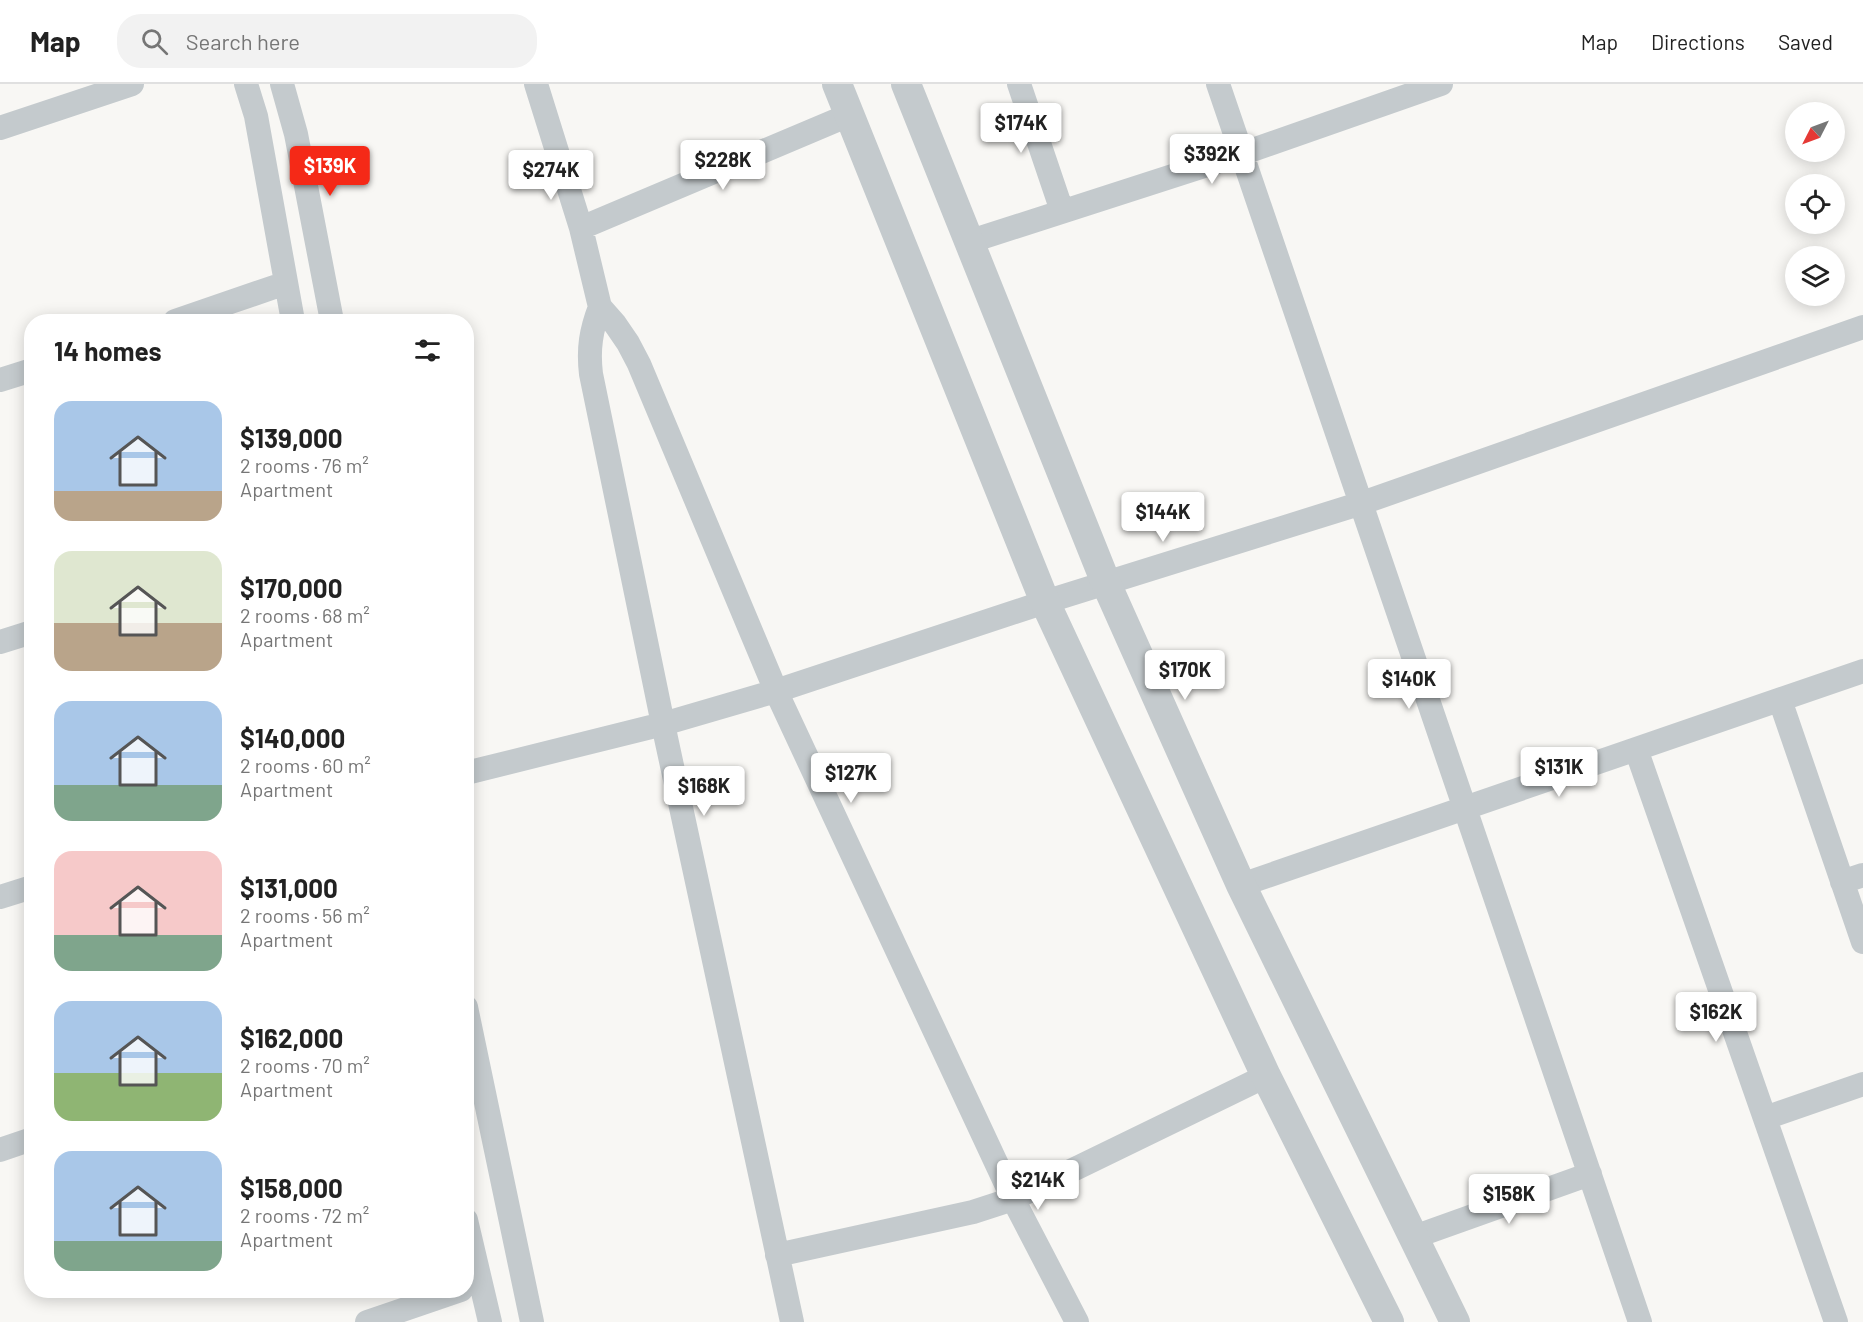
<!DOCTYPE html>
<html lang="en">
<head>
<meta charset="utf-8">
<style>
	body { margin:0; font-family:Barlow,sans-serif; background:#f2f2f2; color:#222; height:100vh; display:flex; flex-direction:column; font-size:22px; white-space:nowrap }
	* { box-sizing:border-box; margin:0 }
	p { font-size:20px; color:#767676 }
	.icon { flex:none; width:33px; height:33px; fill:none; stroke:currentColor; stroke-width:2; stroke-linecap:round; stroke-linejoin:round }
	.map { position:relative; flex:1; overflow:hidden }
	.details { position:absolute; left:24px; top:230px; width:450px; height:984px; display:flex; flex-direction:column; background:#fff; border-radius:24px; box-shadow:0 3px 15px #0003 }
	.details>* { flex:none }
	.needle { width:39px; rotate:228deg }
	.buttons { position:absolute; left:1785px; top:18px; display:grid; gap:12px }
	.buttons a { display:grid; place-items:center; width:60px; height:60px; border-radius:50%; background:#fff; box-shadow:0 3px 15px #0003; font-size:30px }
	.price { position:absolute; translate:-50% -51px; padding:0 14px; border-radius:6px; background:#fff; color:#222; font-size:20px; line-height:39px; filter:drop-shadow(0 2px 3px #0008) }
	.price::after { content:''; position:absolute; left:50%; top:36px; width:18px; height:14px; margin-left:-9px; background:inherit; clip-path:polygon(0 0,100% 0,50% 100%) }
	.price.active { background:#f52917; color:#fff }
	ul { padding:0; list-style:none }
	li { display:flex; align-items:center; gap:18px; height:150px; padding:0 30px }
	li span { display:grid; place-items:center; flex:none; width:168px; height:120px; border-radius:18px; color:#555 }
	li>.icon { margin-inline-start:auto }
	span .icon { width:72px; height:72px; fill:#fffc; stroke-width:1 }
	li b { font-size:26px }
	h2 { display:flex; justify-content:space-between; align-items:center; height:72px; padding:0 30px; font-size:26px }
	header { display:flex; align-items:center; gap:36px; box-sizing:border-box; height:84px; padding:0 30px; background:#fff; border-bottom:2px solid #e0e0e0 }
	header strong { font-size:28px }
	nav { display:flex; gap:33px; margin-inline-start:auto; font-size:21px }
	.search { width:420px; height:54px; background:#f2f2f2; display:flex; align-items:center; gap:15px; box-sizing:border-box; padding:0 21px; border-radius:24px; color:#767676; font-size:22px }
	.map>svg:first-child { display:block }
</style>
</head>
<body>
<header>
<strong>Map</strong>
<div class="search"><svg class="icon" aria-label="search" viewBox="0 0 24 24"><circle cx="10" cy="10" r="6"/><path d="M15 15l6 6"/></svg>Search here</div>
<nav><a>Map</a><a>Directions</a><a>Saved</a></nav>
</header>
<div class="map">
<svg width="1863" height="1238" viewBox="0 0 1863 1238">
	<rect width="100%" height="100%" fill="#f8f7f4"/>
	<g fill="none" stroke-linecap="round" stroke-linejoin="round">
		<path stroke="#c4cacd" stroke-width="24" d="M246,0l10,32 37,205
			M282,0l14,50 36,187
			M536,0l45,144 19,79 15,17 13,19 11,21 137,327 237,508 64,123
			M1019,0l43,127
			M1218,0l422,1238
			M0,44l132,-44
			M581,144l268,-113
			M968,158l273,-88 200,-70
			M600,223c-9,23 -12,42 -9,67l72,350 129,598
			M175,237l111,-38
			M0,296l32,-10
			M0,558l32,-10
			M1780,616l83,242
			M1636,665l200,573
			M466,689l197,-49 113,-33 269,-89 317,-99 501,-176
			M1842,798l21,-7
			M1241,801l622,-214
			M0,813l32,-10
			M466,923l66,315
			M1765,1034l98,-34
			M0,1066l32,-11
			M466,1136l24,102
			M1414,1153l176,-63
			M777,1171l196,-43 40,-13 253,-123
			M367,1238l94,-32"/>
		<path stroke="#c4cacd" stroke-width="30" d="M837,0l208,518 221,474 123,246
			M906,0l200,499 135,302 214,437"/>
	</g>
</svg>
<div class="buttons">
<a><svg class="needle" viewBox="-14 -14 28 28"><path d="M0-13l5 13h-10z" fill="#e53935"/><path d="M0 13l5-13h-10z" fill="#767676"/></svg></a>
<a><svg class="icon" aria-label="locate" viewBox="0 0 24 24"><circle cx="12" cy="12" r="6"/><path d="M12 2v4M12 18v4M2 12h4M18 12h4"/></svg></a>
<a><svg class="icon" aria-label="layers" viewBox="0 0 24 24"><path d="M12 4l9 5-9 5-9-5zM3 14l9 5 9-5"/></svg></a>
</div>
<b class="price" style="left:1021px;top:70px">$174K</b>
<b class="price" style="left:1212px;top:101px">$392K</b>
<b class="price" style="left:723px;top:107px">$228K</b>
<b class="price active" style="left:330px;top:113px">$139K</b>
<b class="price" style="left:551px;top:117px">$274K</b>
<b class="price" style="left:1163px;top:459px">$144K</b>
<b class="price" style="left:1185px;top:617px">$170K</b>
<b class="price" style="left:1409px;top:626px">$140K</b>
<b class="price" style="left:1559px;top:714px">$131K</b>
<b class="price" style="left:851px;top:720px">$127K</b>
<b class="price" style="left:704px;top:733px">$168K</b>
<b class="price" style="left:1716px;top:959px">$162K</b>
<b class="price" style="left:1038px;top:1127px">$214K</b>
<b class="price" style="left:1509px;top:1141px">$158K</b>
<section class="details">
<h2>14 homes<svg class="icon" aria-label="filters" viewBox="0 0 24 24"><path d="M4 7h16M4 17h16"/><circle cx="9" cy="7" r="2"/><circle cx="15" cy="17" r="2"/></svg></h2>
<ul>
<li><span style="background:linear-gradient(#a9c7e8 75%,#b9a48a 0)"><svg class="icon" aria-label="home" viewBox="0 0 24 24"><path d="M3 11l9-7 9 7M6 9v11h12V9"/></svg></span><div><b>$139,000</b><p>2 rooms · 76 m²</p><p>Apartment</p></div></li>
<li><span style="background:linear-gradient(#dfe7d0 60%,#b9a48a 0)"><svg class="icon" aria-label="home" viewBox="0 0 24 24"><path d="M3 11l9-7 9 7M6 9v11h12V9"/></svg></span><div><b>$170,000</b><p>2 rooms · 68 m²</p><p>Apartment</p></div></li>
<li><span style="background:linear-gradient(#a9c7e8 70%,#7fa58c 0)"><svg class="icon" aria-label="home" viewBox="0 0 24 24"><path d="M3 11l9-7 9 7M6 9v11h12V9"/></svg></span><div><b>$140,000</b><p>2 rooms · 60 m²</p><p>Apartment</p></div></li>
<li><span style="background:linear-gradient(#f6c9c9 70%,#7fa58c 0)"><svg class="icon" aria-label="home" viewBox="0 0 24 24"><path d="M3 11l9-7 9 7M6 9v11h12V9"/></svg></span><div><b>$131,000</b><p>2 rooms · 56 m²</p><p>Apartment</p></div></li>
<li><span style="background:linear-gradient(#a9c7e8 60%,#8fb573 0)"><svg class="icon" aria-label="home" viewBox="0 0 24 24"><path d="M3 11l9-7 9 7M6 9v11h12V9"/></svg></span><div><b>$162,000</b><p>2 rooms · 70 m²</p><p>Apartment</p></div></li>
<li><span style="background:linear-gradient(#a9c7e8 75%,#7fa58c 0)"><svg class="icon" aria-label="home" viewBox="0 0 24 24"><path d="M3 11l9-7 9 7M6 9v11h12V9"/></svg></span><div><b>$158,000</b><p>2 rooms · 72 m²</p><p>Apartment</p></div></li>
</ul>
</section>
</div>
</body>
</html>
